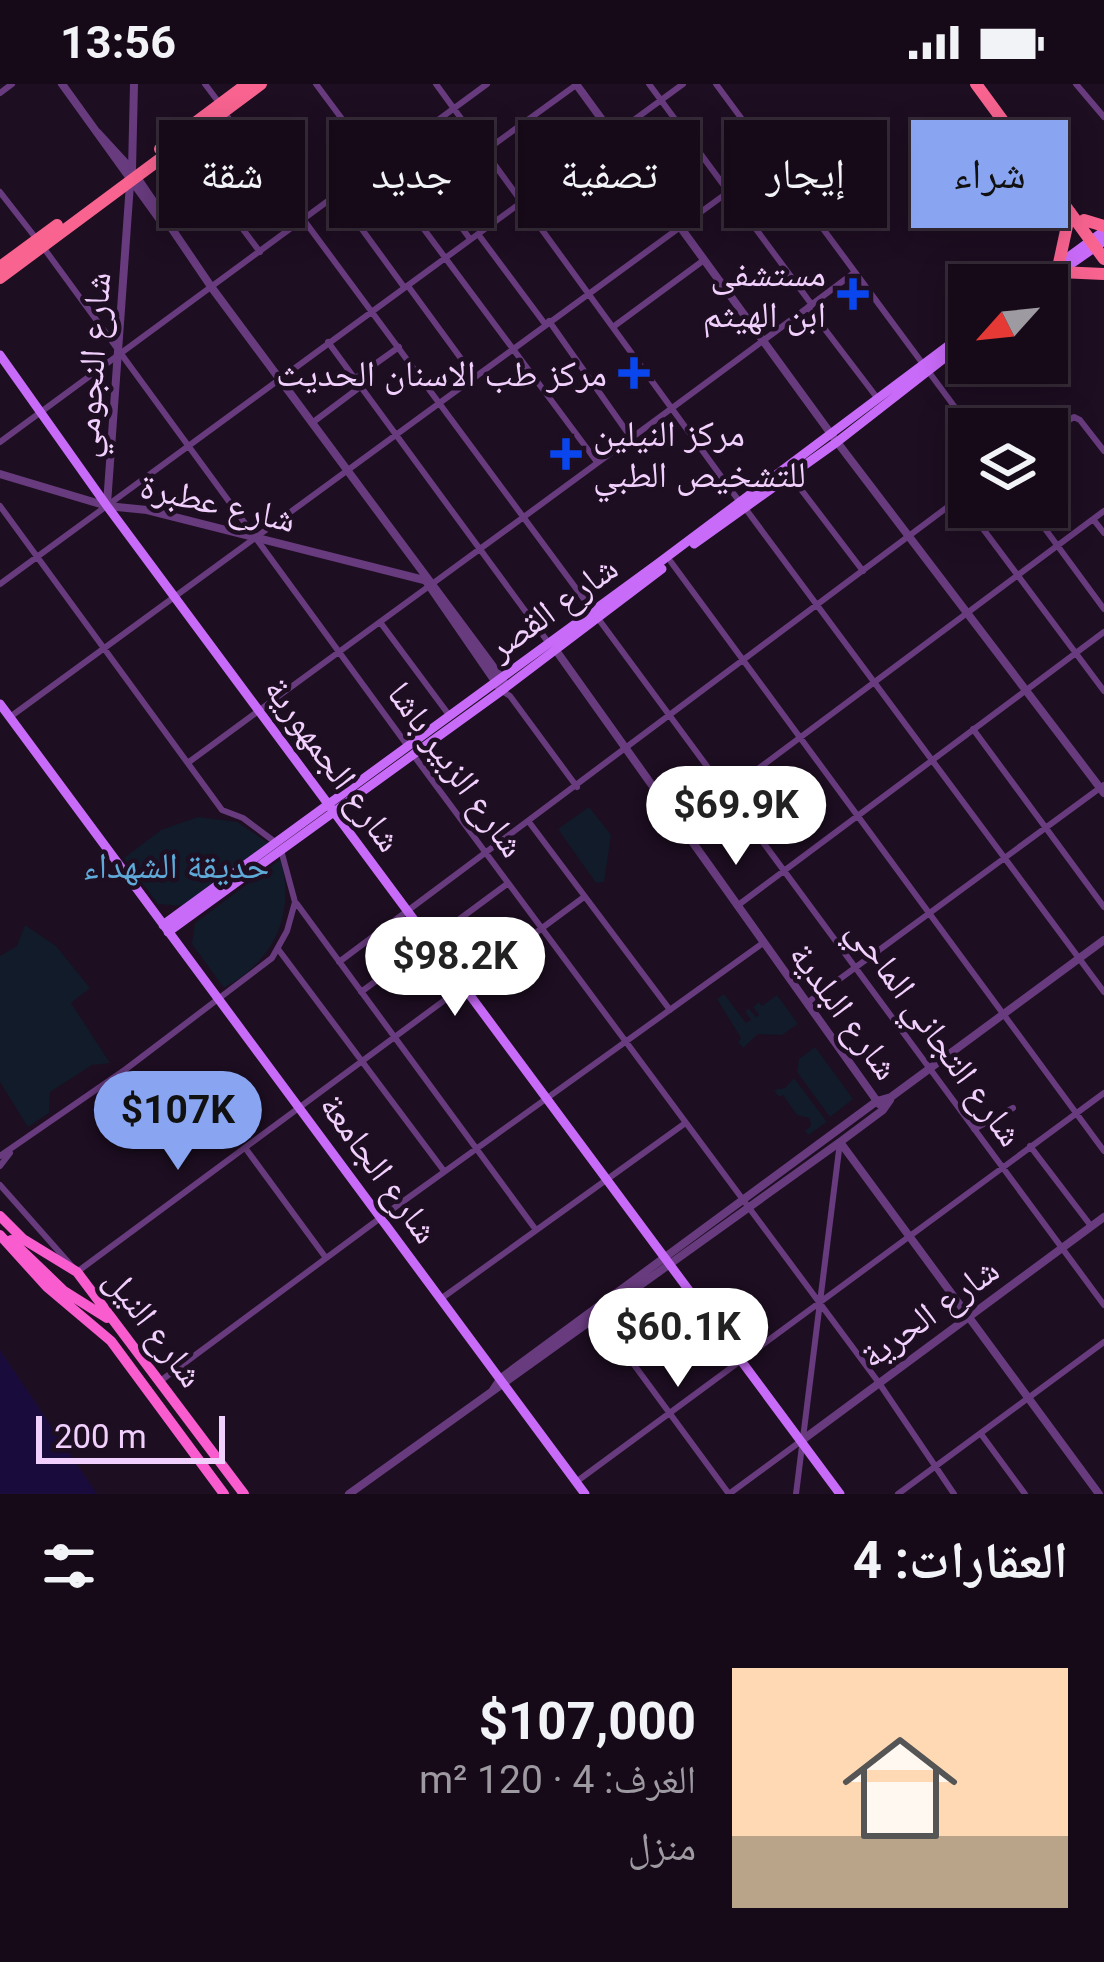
<!DOCTYPE html>
<html lang="ar">
<head>
<meta charset="utf-8">
<style>
	body { margin:0; font-family:Roboto,"Noto Naskh Arabic",sans-serif; background:#231826; color:#f1f3f6; direction:rtl; height:100vh; display:flex; flex-direction:column; font-size:45px; white-space:nowrap }
	* { box-sizing:border-box; margin:0 }
	p { font-size:39px; color:#9e9aa2 }
	.icon { flex:none; width:66px; height:66px; fill:none; stroke:currentColor; stroke-width:2; stroke-linecap:round; stroke-linejoin:round }
	.map { position:relative; height:1410px; overflow:hidden; direction:ltr }
	.drawer { display:flex; flex-direction:column; background:#160a19; flex:1 }
	.drawer>* { flex:none }
	.banner { position:absolute; left:36px; top:36px; width:1032px; height:108px; direction:rtl; display:flex; gap:24px }
	.needle { width:78px; rotate:243deg }
	.buttons { position:absolute; left:948px; top:180px; display:grid; gap:24px }
	.buttons a { display:grid; place-items:center; width:120px; height:120px; border-radius:0px; background:#160a19; box-shadow:0 6px 30px #0003,0 0 0 3px #352b38; font-size:60px }
	.scale { position:absolute; left:36px; bottom:30px; width:189px; box-sizing:border-box; padding-left:12px; border:6px solid #f2d0fd; border-top:0; font-size:33px; line-height:42px; white-space:nowrap; color:#f2d0fd; -webkit-text-stroke:9px #1d0e21; paint-order:stroke }
	.price { position:absolute; translate:-50% -102px; padding:0 27px; border-radius:42px; background:#fff; color:#222; font-size:39px; line-height:78px; filter:drop-shadow(0 3px 6px #0008) }
	.price::after { content:''; position:absolute; left:50%; top:72px; width:36px; height:27px; margin-left:-18px; background:inherit; clip-path:polygon(0 0,100% 0,50% 100%) }
	.price.selected { background:#89a5f2; color:#111 }
	ul { padding:0; list-style:none }
	li { display:flex; align-items:center; gap:36px; height:300px; padding:0 36px }
	li span { display:grid; place-items:center; flex:none; width:336px; height:240px; border-radius:0px; color:#555 }
	li>.icon { margin-inline-start:auto }
	span .icon { width:144px; height:144px; fill:#fffc; stroke-width:1 }
	li b { font-size:51px }
	h2 { display:flex; justify-content:space-between; align-items:center; height:144px; padding:0 36px; font-size:51px }
	.pill { padding:0 42px; border-radius:0px; background:#160a19; box-shadow:0 6px 30px #0003,0 0 0 3px #352b38; font-size:42px; line-height:108px }
	.pill.selected { background:#89a5f2; color:#111 }
	.status { display:flex; justify-content:space-between; align-items:center; height:84px; padding:0 60px; background:#160a19; direction:ltr }
	.status svg { height:33px; fill:currentColor }
	.map>svg:first-child { display:block }
</style>
</head>
<body>
<div class="status"><b>13:56</b><svg viewBox="0 0 49 12"><path d="M0 12V9h3v3zM5 12V6h3v6zM10 12V3h3v9zM15 12V0h3v12zM26 1h20v11H26zM47 4h2v5h-2z"/></svg></div>
<div class="map">
<svg width="1104" height="1410" viewBox="0 0 1104 1410">
	<rect width="100%" height="100%" fill="#1d0e21"/>
	<path fill="#111b2a" d="M589,723l22,28 -7,47 -8,1 -38,-54z
		M198,733l39,5 33,22 -87,62 -25,-2 -34,-46 37,-28z
		M281,775c14,56 -6,101 -57,129l-32,-44 3,-21z
		M25,841l31,21 34,42 -19,15 39,60 -18,2 -42,27 -1,21 -21,14 -28,-45v-126l17,-10z
		M724,910l22,29 5,-3 -6,-9 4,-2 7,8 3,-2 -6,-8 6,-5 3,4 15,-11 21,29 -16,11 -24,-1 -15,14 -5,-6 3,-4 -24,-39z
		M815,963l38,52 -23,18 -33,-45 2,-13z
		M794,994l33,44 -19,13 -3,-4 6,-5 -1,-8 -13,-3 -14,-20 -4,2 -5,-7 11,-2z"/>
	<path fill="#190b3c" d="M0,1266l97,144h-97z"/>
	<g fill="none" stroke-linecap="round" stroke-linejoin="round">
		<path stroke="#683b7e" stroke-width="6" d="M205,0l15,20
			M316,0l281,378
			M436,0l303,417
			M649,0l163,221
			M716,0l255,345
			M1076,0l28,33
			M0,9l12,-9
			M224,28l368,498
			M428,43l30,39
			M180,61l80,107
			M403,63l67,92
			M485,67l91,-66
			M0,108l35,45
			M337,111l67,92
			M478,150l67,90
			M43,163l364,498
			M408,202l65,89
			M808,223l70,92
			M549,237l83,118
			M613,243l91,-67
			M328,258l220,300
			M354,295l45,-32
			M312,339l48,-36
			M1047,350l27,-17 6,3 24,31
			M0,358l487,-358
			M790,391l73,96
			M960,414l144,193
			M0,422l222,304 21,8 32,24
			M1029,423l75,102
			M745,424l359,484
			M1093,435l11,14
			M671,478l433,589
			M0,500l683,-500
			M597,533l507,688
			M380,538l69,93
			M502,607l8,5 67,91
			M10,633l762,-557
			M973,645l131,178
			M414,672l465,627 75,111
			M189,678c222,-164 446,-324 666,-490
			M529,738l141,188
			M680,743l424,-316
			M297,820l239,326
			M737,822l367,-274
			M278,865l166,222
			M339,878l630,-471
			M361,908l146,-108
			M807,919l297,-218
			M974,1045l39,-21
			M1030,1062l61,80
			M246,1065l80,109
			M0,1072l126,-87 146,-111 15,-27 8,-29 -14,-52
			M0,1082l10,-13
			M0,1101l77,87 507,-375
			M442,1214l242,-174
			M596,1229l133,181
			M159,1298l228,-169 376,-270
			M981,1350l44,60
			M576,1398l528,-389
			M729,1410l72,-53
			M796,1410l44,-352
			M898,1410l206,-152"/>
		<path stroke="#683b7e" stroke-width="8" d="M62,0l98,136
			M576,0l255,350 273,359
			M97,48l35,38 80,118 291,392
			M132,86l2,-86
			M0,390l107,32 40,4 277,70
			M107,420l23,-320
			M426,497l73,106
			M555,565l324,455
			M840,1058l259,352
			M493,1306l8,-12 376,-277 14,-4 213,-157
			M801,1357l303,-224
			M349,1410l491,-352 43,-32 7,-10"/>
		<path stroke="#c96bf9" stroke-width="9" d="M1030,201l74,-54
			M1041,201l63,-44
			M0,271l107,151 733,988
			M694,460l143,-102 132,-103
			M0,620l585,790
			M163,841l493,-360 313,-235
			M168,848l333,-241 161,-122"/>
		<path stroke="#f85ccf" stroke-width="10" d="M0,1132l23,23 54,33 167,222
			M0,1151l47,52 64,54 113,153
			M11,1156l53,51 43,27"/>
		<path stroke="#f86390" stroke-width="12" d="M976,0l128,175
			M160,65l87,-65
			M1084,136l20,6
			M1059,179l11,-51
			M0,183l57,-42
			M1059,188l45,2
			M0,194l261,-194"/>
	</g>
	<g fill="#0a46ee" stroke="#1d0e21" stroke-width="4.5">
		<path d="M847 192h12v12h12v12h-12v12h-12v-12h-12v-12h12z"/>
		<path d="M628 271h12v12h12v12h-12v12h-12v-12h-12v-12h12z"/>
		<path d="M560 352h12v12h12v12h-12v12h-12v-12h-12v-12h12z"/>
	</g>
	<g text-anchor="middle" stroke-width="9" stroke-linejoin="round" paint-order="stroke">
		<g font-size="36" fill="#f2d0fd" stroke="#1d0e21" text-anchor="end">
			<text x="826" y="202">مستشفى<tspan x="826" dy="41">ابن الهيثم</tspan></text>
			<text x="607" y="302">مركز طب الاسنان الحديث</text>
			<text x="593" y="362" text-anchor="start">مركز النيلين<tspan x="593" dy="41">للتشخيص الطبي</tspan></text>
		</g>
		<g font-size="36" fill="#f2d0fd" stroke="#1d0e21">
			<text transform="translate(91 281) rotate(-86)" y="13">شارع النجومي</text>
			<text transform="translate(218 418) rotate(13)" y="13">شارع عطبرة</text>
			<text transform="translate(552 523) rotate(-36)" y="13">شارع القصر</text>
			<text transform="translate(334 680) rotate(54)" y="13">شارع الجمهورية</text>
			<text transform="translate(457 685) rotate(54)" y="13">شارع الزبير باشا</text>
			<text transform="translate(845 927) rotate(54)" y="13">شارع البلدية</text>
			<text transform="translate(936 948) rotate(54)" y="13">شارع التجاني الماحي</text>
			<text transform="translate(380 1084) rotate(54)" y="13">شارع الجامعة</text>
			<text transform="translate(929 1228) rotate(-36)" y="13">شارع الحرية</text>
			<text transform="translate(155 1243) rotate(53)" y="13">شارع النيل</text>
		</g>
		<g font-size="36" fill="#5faad9" stroke="#1d0e21">
			<text x="176" y="794">حديقة الشهداء</text>
		</g>
	</g>
</svg>
<div class="buttons">
<a><svg class="needle" viewBox="-14 -14 28 28"><path d="M0-13l5 13h-10z" fill="#e53935"/><path d="M0 13l5-13h-10z" fill="#9e9aa2"/></svg></a>
<a><svg class="icon" aria-label="layers" viewBox="0 0 24 24"><path d="M12 4l9 5-9 5-9-5zM3 14l9 5 9-5"/></svg></a>
</div>
<div class="scale">200 m</div>
<b class="price" style="left:736px;top:784px">$69.9K</b>
<b class="price" style="left:455px;top:935px">$98.2K</b>
<b class="price selected" style="left:178px;top:1089px">$107K</b>
<b class="price" style="left:678px;top:1306px">$60.1K</b>
<div class="banner">
<a class="pill selected">شراء</a>
<a class="pill">إيجار</a>
<a class="pill">تصفية</a>
<a class="pill">جديد</a>
<a class="pill">شقة</a>
</div>
</div>
<section class="drawer">
<h2>العقارات: 4<svg class="icon" aria-label="filters" viewBox="0 0 24 24"><path d="M4 7h16M4 17h16"/><circle cx="9" cy="7" r="2"/><circle cx="15" cy="17" r="2"/></svg></h2>
<ul>
<li><span style="background:linear-gradient(#ffd9b3 70%,#b9a48a 0)"><svg class="icon" aria-label="home" viewBox="0 0 24 24"><path d="M3 11l9-7 9 7M6 9v11h12V9"/></svg></span><div><b>$107,000</b><p>الغرف: 4 · 120 m²</p><p>منزل</p></div></li>
</ul>
</section>
</body>
</html>
